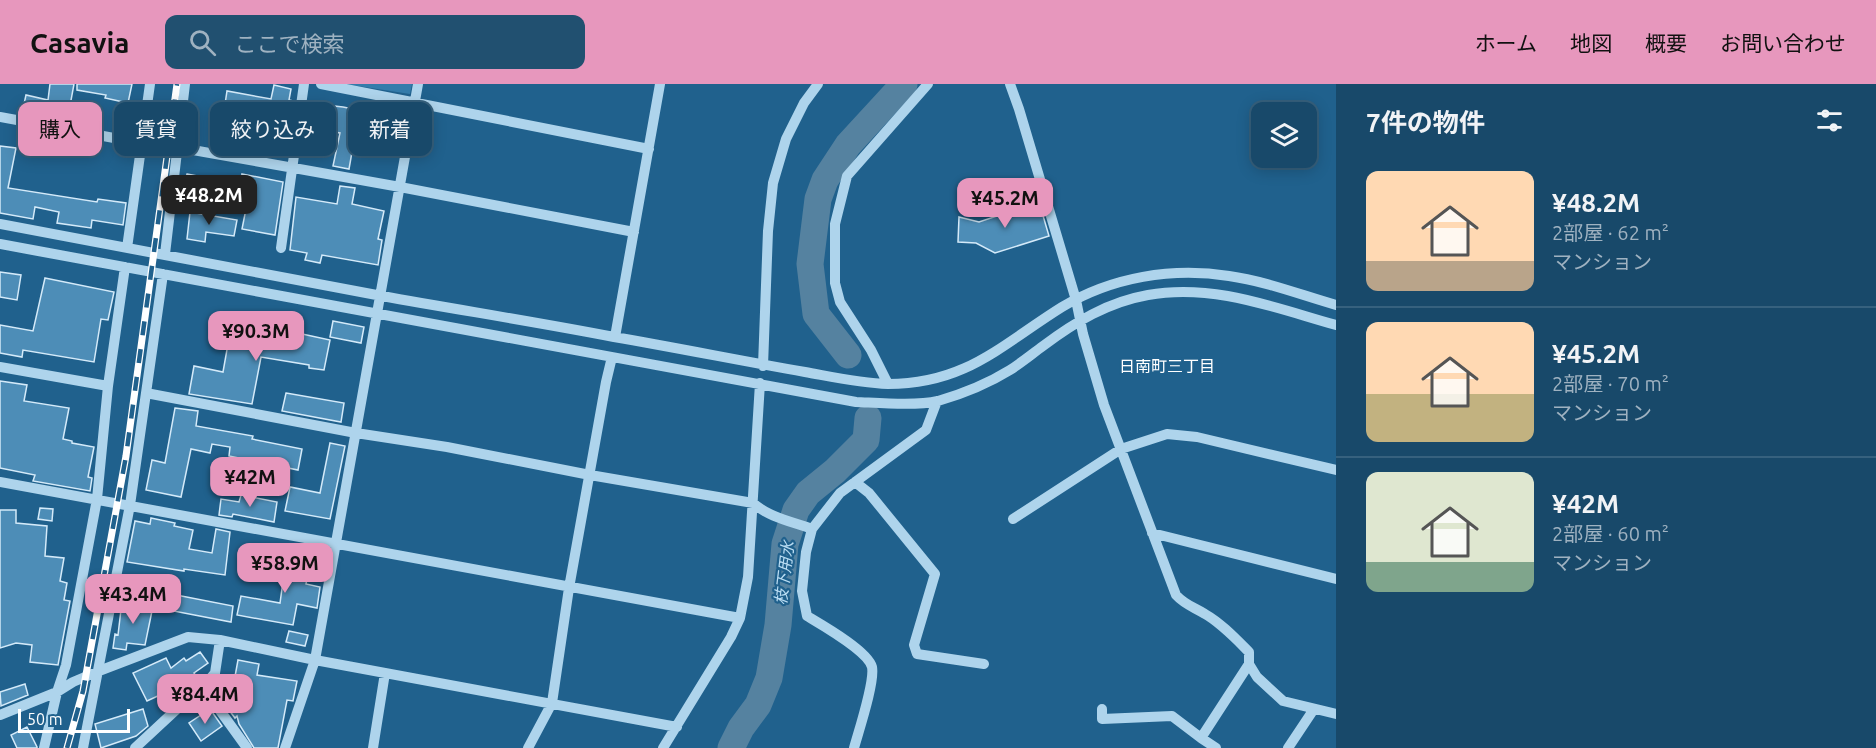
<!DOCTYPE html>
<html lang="ja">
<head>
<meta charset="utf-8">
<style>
	body { margin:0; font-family:Ubuntu,"Noto Sans JP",sans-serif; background:#215070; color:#f1f3f6; height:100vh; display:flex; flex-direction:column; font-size:22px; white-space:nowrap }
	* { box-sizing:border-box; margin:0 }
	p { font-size:20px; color:#9fb2c1 }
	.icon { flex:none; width:33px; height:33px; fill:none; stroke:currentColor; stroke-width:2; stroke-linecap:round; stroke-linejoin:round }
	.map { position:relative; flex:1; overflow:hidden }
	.details { display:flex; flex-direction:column; background:#18496a; width:540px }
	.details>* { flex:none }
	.hud { position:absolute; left:18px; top:18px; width:570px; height:54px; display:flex; gap:12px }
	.buttons { position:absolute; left:1251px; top:18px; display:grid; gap:12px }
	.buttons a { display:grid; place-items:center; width:66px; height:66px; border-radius:12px; background:#18496a; box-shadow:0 3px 15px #0003,0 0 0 2px #36617e; font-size:30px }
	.scale { position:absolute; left:18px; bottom:15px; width:112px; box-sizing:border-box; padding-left:6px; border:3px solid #fff; border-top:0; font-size:16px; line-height:21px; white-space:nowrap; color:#fff; -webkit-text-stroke:4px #20618d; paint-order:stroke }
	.price { position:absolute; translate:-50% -51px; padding:0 14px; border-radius:12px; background:#e797bd; color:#111; font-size:20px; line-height:39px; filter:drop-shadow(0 2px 3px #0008) }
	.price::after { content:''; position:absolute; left:50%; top:36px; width:18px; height:14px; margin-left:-9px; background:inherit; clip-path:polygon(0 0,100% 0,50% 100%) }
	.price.selected { background:#222; color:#fff }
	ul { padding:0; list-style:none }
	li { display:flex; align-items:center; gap:18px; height:150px; padding:0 30px }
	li+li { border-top:2px solid #36617e }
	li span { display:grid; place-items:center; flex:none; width:168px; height:120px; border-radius:12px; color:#555 }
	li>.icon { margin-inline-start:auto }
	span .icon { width:72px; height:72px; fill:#fffc; stroke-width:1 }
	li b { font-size:26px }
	h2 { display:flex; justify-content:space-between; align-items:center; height:72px; padding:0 30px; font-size:26px }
	.chip { padding:0 21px; border-radius:12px; background:#18496a; box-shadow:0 3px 15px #0003,0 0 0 2px #36617e; font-size:21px; line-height:54px }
	.chip.selected { background:#e797bd; color:#111 }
	header { display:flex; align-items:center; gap:36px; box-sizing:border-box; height:84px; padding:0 30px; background:#e797bd; color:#111 }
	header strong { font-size:28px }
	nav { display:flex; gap:33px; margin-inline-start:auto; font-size:21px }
	.search { width:420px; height:54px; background:#215070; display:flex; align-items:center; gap:15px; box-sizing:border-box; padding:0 21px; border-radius:12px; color:#9fb2c1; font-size:22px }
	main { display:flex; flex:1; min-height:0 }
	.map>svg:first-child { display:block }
</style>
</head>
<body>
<header>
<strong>Casavia</strong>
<div class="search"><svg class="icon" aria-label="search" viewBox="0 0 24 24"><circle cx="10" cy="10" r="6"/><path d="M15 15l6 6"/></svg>ここで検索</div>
<nav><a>ホーム</a><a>地図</a><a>概要</a><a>お問い合わせ</a></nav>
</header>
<main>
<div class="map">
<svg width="1336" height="664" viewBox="0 0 1336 664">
	<rect width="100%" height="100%" fill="#20618d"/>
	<path fill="#347cab" d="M345,0h67l-2,10z"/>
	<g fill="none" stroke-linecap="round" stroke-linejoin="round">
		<path stroke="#5582a0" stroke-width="27" d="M848,271l-32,-41 -6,-50 8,-65 7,-19 23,-35 56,-61
			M731,664l10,-20 17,-23 11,-27 9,-53 7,-81 11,-34 12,-17 27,-22 31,-31 2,-22"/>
	</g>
	<path fill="#4d8db7" stroke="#d4eaf9" stroke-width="1.5" d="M50,0h24l-7,38 -45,-9 4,-18 22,5z
		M77,0h55l-4,19 -23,-5 1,-3 -29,-5z
		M274,1l17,4 -2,11 5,1 -10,53 -60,-9 6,-33 -6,-1 3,-20 44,8z
		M309,19l34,4 61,12 -4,24 -45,-8 -6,34 -16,-3 7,-33 -35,-5z
		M0,62l16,2 -8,40 89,14 1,-3 28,4 -3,22 -31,-5 -1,8 -34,-5 2,-11 -24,-5 -2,12 -33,-6z
		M187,90l16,3 -6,23 -16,-4z
		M242,90l41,8 -8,53 -33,-6 6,-30 -10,-2z
		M340,102l15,2 -3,16 32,7 -6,28 4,1 -4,25 -56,-10 -2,8 -15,-3 2,-7 -17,-3 6,-53 41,7z
		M1039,118l10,34 -54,17 -19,-10 -18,-1 1,-25 20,5z
		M190,128l47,8 -3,16 -28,-4 -1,10 -18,-3z
		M0,188l21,3 -4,25 -17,-3z
		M45,194l69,14 -6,28 -7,-1 -7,43 -71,-12 -1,7 -22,-4v-28l33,6z
		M333,237l31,6 -3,16 -31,-6z
		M231,243l47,8 1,-6 51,11 -6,30 -15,-2v-3l-48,-8 -9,47 -63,-10 5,-28 29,6z
		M0,297l27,4 -3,16 45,7 -6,31 9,2v2l22,4 -6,30 4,1 -2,13 -57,-10 2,-6 -35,-7z
		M286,309l58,10 -3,19 -59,-11z
		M175,324l23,3 -2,15 57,10 -1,3 50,10 -4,21 -69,-14 1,-9 -18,-3 -2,9 -19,-4 -10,48 -35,-7 6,-30 13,3z
		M330,359l15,3 -15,73 -45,-8 5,-24 30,6z
		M241,411l36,7 -3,20 -41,-8 -1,3 -13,-2 2,-16 18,3z
		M40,424l13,1 -1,12 -14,-2z
		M0,426h16v13l31,3 -2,30 19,2 -4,23 7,2 -3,17 6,1 -12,64 -28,-3 2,-17 -16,-2 -16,5z
		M151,434l24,5 -1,3 19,4 -4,19 23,4 4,-24 14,3 -5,43 -41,-6v2l-57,-9 8,-41 15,3z
		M279,470l32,5 -5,25 14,3 -3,21 -20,-4 -4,21 -56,-10 4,-19 39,7 4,-29 -8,-1z
		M166,509l67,13 -2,16 -68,-13z
		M122,517l31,5 -8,39 -18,-2 -1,7 -13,-2 2,-14 3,1z
		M289,547l19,4 -3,11 -19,-4z
		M200,568l8,11 -14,10 3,5 -50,23 -14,-28 33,-15 5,10 13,-10 2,3z
		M238,576l21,4 -2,11 40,6 -4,20 -6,-1 -9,48h-24l-15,-24 -2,-8 -2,2 -9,-12 3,-25 5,1z
		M25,600l3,11 -27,11 -1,-14z
		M143,625l5,17 -12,10 -35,12 -6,-24z
		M210,625l12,17 -21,15 -12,-18z
		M27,643l10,20v1h-20l-6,-13z"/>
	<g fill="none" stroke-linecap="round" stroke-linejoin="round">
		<path stroke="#aed4ec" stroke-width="10" d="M321,0l328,65
			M1010,0l9,25 57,191 7,34 21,71 72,190c9,10 18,12 29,19 16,9 31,25 44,38v12l8,13 26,24 53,13
			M0,33l141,26
			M176,63l224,40 234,45
			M0,140c127,24 254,49 382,72 77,14 155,26 232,41 64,11 128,24 191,35 28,5 55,11 83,12 78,0 113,-39 174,-77 50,-30 110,-40 167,-31 36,5 72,19 107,29
			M0,160l856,158c24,1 60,4 82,-1 24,-7 51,-18 72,-31 11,-7 22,-16 33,-24 32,-24 65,-44 105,-51 65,-12 127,13 188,30
			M127,164l23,-164
			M281,164l23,-164
			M165,170l20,-170
			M615,253l45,-253
			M763,282l5,-135 5,-48 13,-44 18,-36 14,-19
			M0,283l108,19
			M888,300l-17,-34 -31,-48 -5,-19v-59l12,-48 81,-92
			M146,309l210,40 91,14 143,28 163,28c15,14 40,19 59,26l-6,23 -4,39 5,25c15,9 61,35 65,51 3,15 -13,63 -18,81
			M0,398l740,136
			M855,398l14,11 66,81 -21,71 3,9 67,10
			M1013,435l108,-70 46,-15 30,3 139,33
			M812,445l28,-36 86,-63 11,-29
			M1152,449l184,46
			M203,603l44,61
			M1102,625v10l70,-3 29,22
			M0,631l57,-23 16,-10 26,-11 89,-34 32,3 95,20 362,67
			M44,664l13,-56 9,-27 31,-166 11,-113 17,-119
			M83,664l47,-243 33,-231
			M135,664l57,-53 11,-8 12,-14 5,-33
			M285,664l30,-88 103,-576
			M373,664l12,-75
			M528,664l24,-45 17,-115 37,-206 6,-25
			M663,664l68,-111 9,-19 8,-41 12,-194
			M1216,664l-15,-10 48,-74
			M1288,664l26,-39"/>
		<defs>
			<path id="rail" d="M67,664l16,-57 43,-235 51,-372"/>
		</defs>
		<use href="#rail" stroke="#fff" stroke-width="7"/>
		<use href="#rail" stroke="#20618d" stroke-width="4.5" stroke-dasharray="14" stroke-linecap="butt"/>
	</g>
	<g text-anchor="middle" stroke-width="4.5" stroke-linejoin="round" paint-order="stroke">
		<g font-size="16" fill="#fff" stroke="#20618d">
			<text x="1167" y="288">日南町三丁目</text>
		</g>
		<g font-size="16" font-style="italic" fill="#baddf3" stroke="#20618d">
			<text transform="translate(784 489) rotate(-83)" y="6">枝下用水</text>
		</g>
	</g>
</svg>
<div class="buttons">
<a><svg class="icon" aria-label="layers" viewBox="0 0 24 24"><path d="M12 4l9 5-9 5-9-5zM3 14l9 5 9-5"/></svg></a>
</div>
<div class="scale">50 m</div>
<b class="price selected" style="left:209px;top:142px">¥48.2M</b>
<b class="price" style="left:1005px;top:145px">¥45.2M</b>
<b class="price" style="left:256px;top:278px">¥90.3M</b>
<b class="price" style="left:250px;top:424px">¥42M</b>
<b class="price" style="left:285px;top:510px">¥58.9M</b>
<b class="price" style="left:133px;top:541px">¥43.4M</b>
<b class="price" style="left:205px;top:641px">¥84.4M</b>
<div class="hud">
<a class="chip selected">購入</a>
<a class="chip">賃貸</a>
<a class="chip">絞り込み</a>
<a class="chip">新着</a>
</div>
</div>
<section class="details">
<h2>7件の物件<svg class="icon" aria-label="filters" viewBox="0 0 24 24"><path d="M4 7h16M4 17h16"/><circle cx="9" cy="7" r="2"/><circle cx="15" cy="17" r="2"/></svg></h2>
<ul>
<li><span style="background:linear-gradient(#ffd9b3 75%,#b9a48a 0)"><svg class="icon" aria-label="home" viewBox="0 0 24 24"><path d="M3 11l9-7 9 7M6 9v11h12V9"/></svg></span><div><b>¥48.2M</b><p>2部屋 · 62 m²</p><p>マンション</p></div></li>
<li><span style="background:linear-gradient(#ffd9b3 60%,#c2b280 0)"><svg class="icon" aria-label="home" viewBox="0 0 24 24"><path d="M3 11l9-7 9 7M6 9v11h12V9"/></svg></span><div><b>¥45.2M</b><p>2部屋 · 70 m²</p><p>マンション</p></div></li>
<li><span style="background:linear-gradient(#dfe7d0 75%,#7fa58c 0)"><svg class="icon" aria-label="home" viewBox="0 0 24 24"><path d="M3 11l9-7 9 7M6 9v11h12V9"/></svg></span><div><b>¥42M</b><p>2部屋 · 60 m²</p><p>マンション</p></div></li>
</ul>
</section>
</main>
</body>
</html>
